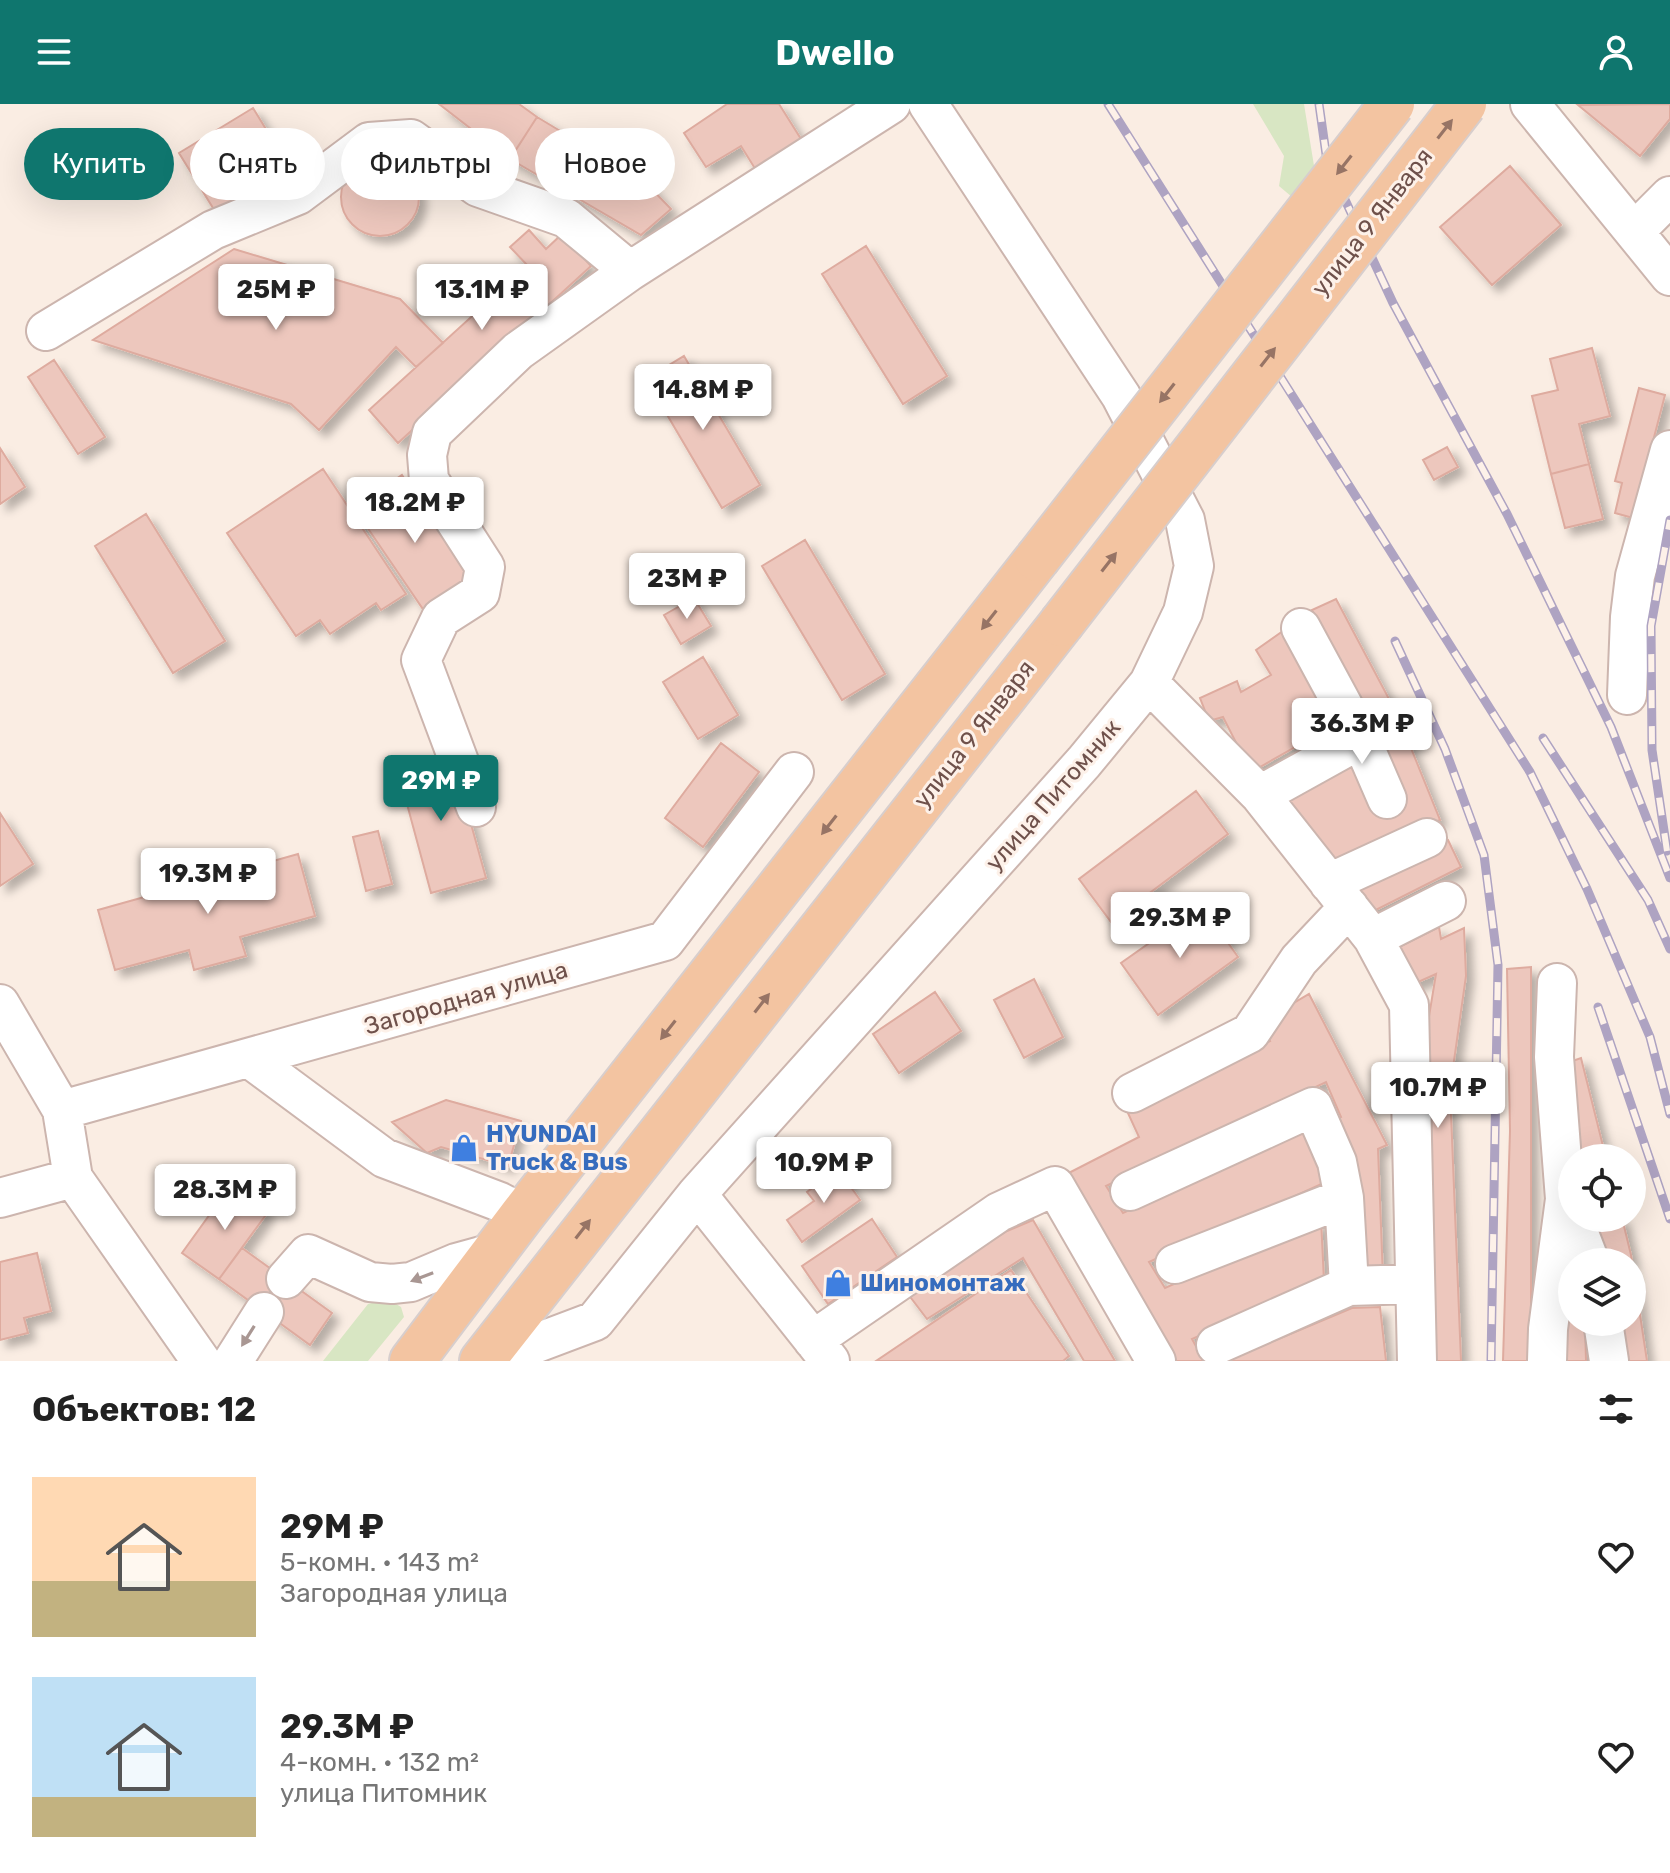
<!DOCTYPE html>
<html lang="ru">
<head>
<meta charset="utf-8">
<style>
	body { margin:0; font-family:Rubik,sans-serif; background:#f6f6f6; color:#222; height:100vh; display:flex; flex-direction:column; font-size:30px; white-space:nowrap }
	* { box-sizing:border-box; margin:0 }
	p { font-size:26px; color:#767676 }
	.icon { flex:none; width:44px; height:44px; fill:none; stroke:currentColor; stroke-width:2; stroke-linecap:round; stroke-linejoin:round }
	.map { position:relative; height:1257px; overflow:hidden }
	.side { display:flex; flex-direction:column; background:#fff; flex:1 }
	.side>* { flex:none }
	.top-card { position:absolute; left:24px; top:24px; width:800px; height:72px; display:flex; gap:16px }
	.buttons { position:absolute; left:1558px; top:1040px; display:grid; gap:16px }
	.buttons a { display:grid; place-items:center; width:88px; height:88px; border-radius:50%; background:#fff; box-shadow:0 8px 32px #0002; font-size:40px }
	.price { position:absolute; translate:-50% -68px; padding:0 18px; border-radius:8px; background:#fff; color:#222; font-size:26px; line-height:52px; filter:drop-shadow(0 2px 4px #0008) }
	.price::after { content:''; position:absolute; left:50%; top:48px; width:24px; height:18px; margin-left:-12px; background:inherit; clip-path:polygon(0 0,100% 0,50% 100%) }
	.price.active { background:#0f766e; color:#fff }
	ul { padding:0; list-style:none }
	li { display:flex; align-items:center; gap:24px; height:200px; padding:0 32px }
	li span { display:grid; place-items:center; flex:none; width:224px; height:160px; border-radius:0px; color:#555 }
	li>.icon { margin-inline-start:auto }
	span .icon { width:96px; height:96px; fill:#fffc; stroke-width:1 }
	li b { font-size:34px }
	h2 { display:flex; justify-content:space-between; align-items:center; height:96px; padding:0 32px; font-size:34px }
	.pill { padding:0 28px; border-radius:36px; background:#fff; box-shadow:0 8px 32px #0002; font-size:28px; line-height:72px }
	.pill.active { background:#0f766e; color:#fff }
	header { display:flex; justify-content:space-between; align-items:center; height:104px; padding:0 32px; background:#0f766e; color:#fff; font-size:36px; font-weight:700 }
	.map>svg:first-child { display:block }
</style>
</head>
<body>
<header><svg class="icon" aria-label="menu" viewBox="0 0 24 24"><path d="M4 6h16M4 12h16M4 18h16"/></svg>Dwello<svg class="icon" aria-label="person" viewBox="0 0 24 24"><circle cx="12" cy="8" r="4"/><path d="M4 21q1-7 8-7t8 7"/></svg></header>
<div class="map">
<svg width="1670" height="1257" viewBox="0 0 1670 1257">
	<defs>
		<filter id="shadow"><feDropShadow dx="7" dy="7" stdDeviation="4" flood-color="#0004"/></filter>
	</defs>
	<rect width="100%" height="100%" fill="#faede3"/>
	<path fill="#d8e6c3" d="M1253,0h51l11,68 -23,25 -13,-11 5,-30z
		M388,1195l13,8 3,10 -36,44h-45l45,-57z"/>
	<path fill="#edc7bd" stroke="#deab9f" stroke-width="2" filter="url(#shadow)" d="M439,0h80l18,13 -27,42z
		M727,0h52l27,43 -47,28 -18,-29 -35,21 -22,-34z
		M1670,0v15l-30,37 -62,-51z
		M253,4l38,62 -73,46 -39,-63z
		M537,13l108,65 26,27 -30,26 -131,-76z
		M341 93a39 39 0 1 1 78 0a39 39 0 1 1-78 0Z
		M1510,62l51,59 -69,60 -52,-58z
		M529,126l17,19 16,-15 29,32 -193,177 -29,-33 111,-101 -18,-20 18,-17 19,20 29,-26 -18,-19z
		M866,142l81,130 -44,28 -81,-130z
		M234,145l166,50 43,44 -27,24 -20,-20 -77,83 -28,-26 -198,-64z
		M1592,244l18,68 -31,8 10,40 -38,10 -19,-78 26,-6 -8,-31z
		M684,252l76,129 -38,23 -76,-129z
		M54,256l51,77 -27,17 -50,-77z
		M1639,284l26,7 -32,123 -18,-5 7,-30 -7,-2z
		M1447,343l11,20 -24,13 -11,-20z
		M0,344l25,39 -25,17z
		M1589,360l14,55 -38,9 -14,-54z
		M323,365l83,125 -25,16 -5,-7 -46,31 -10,-14 -24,16 -69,-103z
		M402,371l73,106 -48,34 -73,-107z
		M146,410l79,127 -52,32 -78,-127z
		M805,436l80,134 -43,26 -80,-134z
		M694,494l17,28 -30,18 -17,-29z
		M1336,495l62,117 42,104 -111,48 -44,-68 65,-40 26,55 26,-9 -32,-80 -58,-116z
		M1283,527l58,107 -29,15 -6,-12 -55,31 -28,-55 -14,4 -9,-23 37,-17 4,11 30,-17 -15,-25z
		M703,553l35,58 -40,24 -35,-57z
		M721,639l38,29 -56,75 -38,-29z
		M451,648l35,126 -55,15 -34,-126z
		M1196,687l32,43 -117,88 -32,-43z
		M0,709l33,51 -33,22z
		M378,727l14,53 -26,7 -13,-54z
		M1448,736l13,27 -99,50 -13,-28z
		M298,750l17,62 -75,21 6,19 -52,14 -5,-20 -74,20 -17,-60z
		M1202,802l36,51 -80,58 -37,-52z
		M1439,823l2,12 23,-11 2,48 -16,113 11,272h-34l-9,-278 18,-109 -29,13 -18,-35z
		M1531,863v394h-28l7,-230 -3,-162z
		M1034,875l29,58 -39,21 -30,-58z
		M935,888l26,39 -62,42 -26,-39z
		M1309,890l78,151 -9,4 5,129 -27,1 -24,-158 9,-4 -15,-35 -220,104 17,27 179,-83 24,52 -177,80 16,26 156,-69 3,62 -132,58 12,22h-36l-109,-183 80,-41 -12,-26 143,-70 -10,-18z
		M1581,954l25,100h-30l-18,-92z
		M446,996l75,21 -13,45 -67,-19 -14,6 -35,-31z
		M838,1065l22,31 -58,42 -15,-22 27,-19 -7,-9z
		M231,1081l37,27 -49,67 -37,-26z
		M1588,1114h34l9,37 16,106h-33l-7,-39h25v-60h-36z
		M872,1115l25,38 -69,47 -26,-38z
		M1033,1116l82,141h-31l-61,-103 -96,61 -19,-25 99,-63z
		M242,1144l90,65 -22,32 -91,-66z
		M37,1149l14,58 -27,7 4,15 -28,7v-78z
		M1011,1166l58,86 -6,5h-187z
		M1572,1183v35h13l1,39h-26z
		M1380,1203l6,54h-160l126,-53z"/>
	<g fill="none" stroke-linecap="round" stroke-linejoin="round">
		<defs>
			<path id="minor" d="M1530,0l140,172
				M1635,127l35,-35
				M46,227l167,-101 85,-35 71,-53 42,-3 67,48 88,31 64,53
				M1301,524l60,111 26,60
				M1149,579l111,112 113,143 36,67 8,356
				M1627,591l3,-78 5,-41 35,-126
				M1260,691l101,-56
				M476,703l-55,-147 20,-42 39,-25 5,-26 -56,-87 -2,-25 5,-22 86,-82 112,-80 261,-167
				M1329,779l98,-45
				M1373,834l73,-37
				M0,900l62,106 11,68 128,183
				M249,954l135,100 116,44 23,12
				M1132,989l118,-60 49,-73 50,-53
				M62,1006l603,-169 129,-169
				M1130,1087l183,-84 24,55 7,36 5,88
				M697,1090l133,167
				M0,1094l73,-20
				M1573,1114l17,44
				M1175,1160l169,-66
				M286,1175l22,-25 62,28 22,2 19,-2 45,-19 40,-11
				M1603,1218l6,39
				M813,1236l186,-128 56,-26 101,175
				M1216,1241l133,-59 66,-2
				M233,1257l31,-49
				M489,1257l106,-40 102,-127 387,-432 65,-79 34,-71 11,-46 -9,-46 -64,-124 -193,-292
				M1547,1257l1,-32 17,-130 -11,-142 3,-74"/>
			<path id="major" d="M412,1257l111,-147 514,-655
				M482,1257l579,-737"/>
		</defs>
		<use href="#minor" stroke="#ccb5ae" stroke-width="42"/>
		<use href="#major" stroke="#d7cecd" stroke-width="48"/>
		<use href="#minor" stroke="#fff" stroke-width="38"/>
		<use href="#major" stroke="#f3c4a1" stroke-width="44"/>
		<defs>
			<path id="rail" d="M1108,0l422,668 57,117 63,148 20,77
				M1319,0l8,57 66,142 114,211 104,213 59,151
				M1395,537l50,108 39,106 14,110 -7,396
				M1543,634l105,162 22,49
				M1667,747l-15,-101 -1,-124 19,-106
				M1598,903l72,212"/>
		</defs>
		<use href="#rail" stroke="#aea3c2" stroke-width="9"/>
		<use href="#rail" stroke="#fdf1e9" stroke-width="6" stroke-dasharray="18" stroke-linecap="butt"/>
		<defs>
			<path id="major-bridge" d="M1037,455l355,-455
				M1061,520l403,-520"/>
		</defs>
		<use href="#major-bridge" stroke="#d7cecd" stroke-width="48" stroke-linecap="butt"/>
		<use href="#major-bridge" stroke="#f3c4a1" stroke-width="44"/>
	</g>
	<defs><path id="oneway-solid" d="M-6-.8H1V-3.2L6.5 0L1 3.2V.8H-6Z" transform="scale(2)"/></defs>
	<g fill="#977465">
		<use href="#oneway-solid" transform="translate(1445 25) rotate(-52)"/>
		<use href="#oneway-solid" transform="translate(1344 61) rotate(128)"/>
		<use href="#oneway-solid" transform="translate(1268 253) rotate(-52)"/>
		<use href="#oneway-solid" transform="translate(1167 289) rotate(128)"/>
		<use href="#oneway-solid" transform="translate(1109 458) rotate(-52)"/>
		<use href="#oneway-solid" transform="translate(989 516) rotate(128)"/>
		<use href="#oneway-solid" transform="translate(829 721) rotate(128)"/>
		<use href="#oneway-solid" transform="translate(762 899) rotate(-52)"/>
		<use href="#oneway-solid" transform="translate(668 926) rotate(128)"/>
		<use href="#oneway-solid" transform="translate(583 1125) rotate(-52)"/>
	</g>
	<g fill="#a99793">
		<use href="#oneway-solid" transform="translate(422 1173) rotate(159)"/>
		<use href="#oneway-solid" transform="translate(248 1232) rotate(122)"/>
	</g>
	<defs>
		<symbol id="shop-bare" viewBox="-9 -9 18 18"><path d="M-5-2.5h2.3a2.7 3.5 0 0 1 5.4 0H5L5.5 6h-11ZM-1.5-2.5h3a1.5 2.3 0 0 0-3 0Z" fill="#3f7fe0" stroke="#fdf1e9" stroke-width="2.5" paint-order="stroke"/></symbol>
	</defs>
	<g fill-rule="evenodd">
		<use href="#shop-bare" x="444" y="1024" width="40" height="40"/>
		<use href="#shop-bare" x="818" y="1159" width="40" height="40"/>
	</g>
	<g text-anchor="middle" stroke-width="6" stroke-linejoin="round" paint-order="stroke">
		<g font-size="24" fill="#6f514b" stroke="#fdf1e9">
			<text transform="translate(1372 118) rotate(-52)" y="8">улица 9 Января</text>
			<text transform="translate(974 630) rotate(-52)" y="8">улица 9 Января</text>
			<text transform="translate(1053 691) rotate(-49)" y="8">улица Питомник</text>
			<text transform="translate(466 894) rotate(-16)" y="8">Загородная улица</text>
		</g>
		<g font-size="24" font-weight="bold" fill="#366cbe" stroke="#fdf1e9" text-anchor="start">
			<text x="486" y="1038">HYUNDAI<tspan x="486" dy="28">Truck &amp; Bus</tspan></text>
			<text x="860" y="1187">Шиномонтаж</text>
		</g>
	</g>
</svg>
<div class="buttons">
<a><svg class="icon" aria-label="locate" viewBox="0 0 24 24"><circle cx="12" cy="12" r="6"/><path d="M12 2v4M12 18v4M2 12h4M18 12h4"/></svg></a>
<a><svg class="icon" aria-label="layers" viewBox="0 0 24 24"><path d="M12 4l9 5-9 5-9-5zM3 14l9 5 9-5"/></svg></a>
</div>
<b class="price" style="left:276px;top:228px">25M ₽</b>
<b class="price" style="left:482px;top:228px">13.1M ₽</b>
<b class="price" style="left:703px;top:328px">14.8M ₽</b>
<b class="price" style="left:415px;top:441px">18.2M ₽</b>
<b class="price" style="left:687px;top:517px">23M ₽</b>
<b class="price" style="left:1362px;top:662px">36.3M ₽</b>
<b class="price active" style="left:441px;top:719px">29M ₽</b>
<b class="price" style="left:208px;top:812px">19.3M ₽</b>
<b class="price" style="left:1180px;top:856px">29.3M ₽</b>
<b class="price" style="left:1438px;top:1026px">10.7M ₽</b>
<b class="price" style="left:824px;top:1101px">10.9M ₽</b>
<b class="price" style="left:225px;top:1128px">28.3M ₽</b>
<div class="top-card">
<a class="pill active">Купить</a>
<a class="pill">Снять</a>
<a class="pill">Фильтры</a>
<a class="pill">Новое</a>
</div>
</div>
<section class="side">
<h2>Объектов: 12<svg class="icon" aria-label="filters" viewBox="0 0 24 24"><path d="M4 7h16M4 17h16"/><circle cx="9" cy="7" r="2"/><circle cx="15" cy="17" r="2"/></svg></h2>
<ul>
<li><span style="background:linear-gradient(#ffd9b3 65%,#c2b280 0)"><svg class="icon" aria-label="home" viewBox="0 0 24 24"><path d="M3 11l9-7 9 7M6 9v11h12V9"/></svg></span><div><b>29M ₽</b><p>5-комн. · 143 m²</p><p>Загородная улица</p></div><svg class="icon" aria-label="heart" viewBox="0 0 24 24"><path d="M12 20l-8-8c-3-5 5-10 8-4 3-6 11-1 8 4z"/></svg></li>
<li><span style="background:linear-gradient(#bfe0f5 75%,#c2b280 0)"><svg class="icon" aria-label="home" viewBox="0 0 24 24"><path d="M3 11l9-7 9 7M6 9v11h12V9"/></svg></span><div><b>29.3M ₽</b><p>4-комн. · 132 m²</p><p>улица Питомник</p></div><svg class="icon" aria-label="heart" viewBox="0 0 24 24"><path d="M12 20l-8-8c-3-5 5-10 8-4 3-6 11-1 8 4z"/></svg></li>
</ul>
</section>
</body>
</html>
